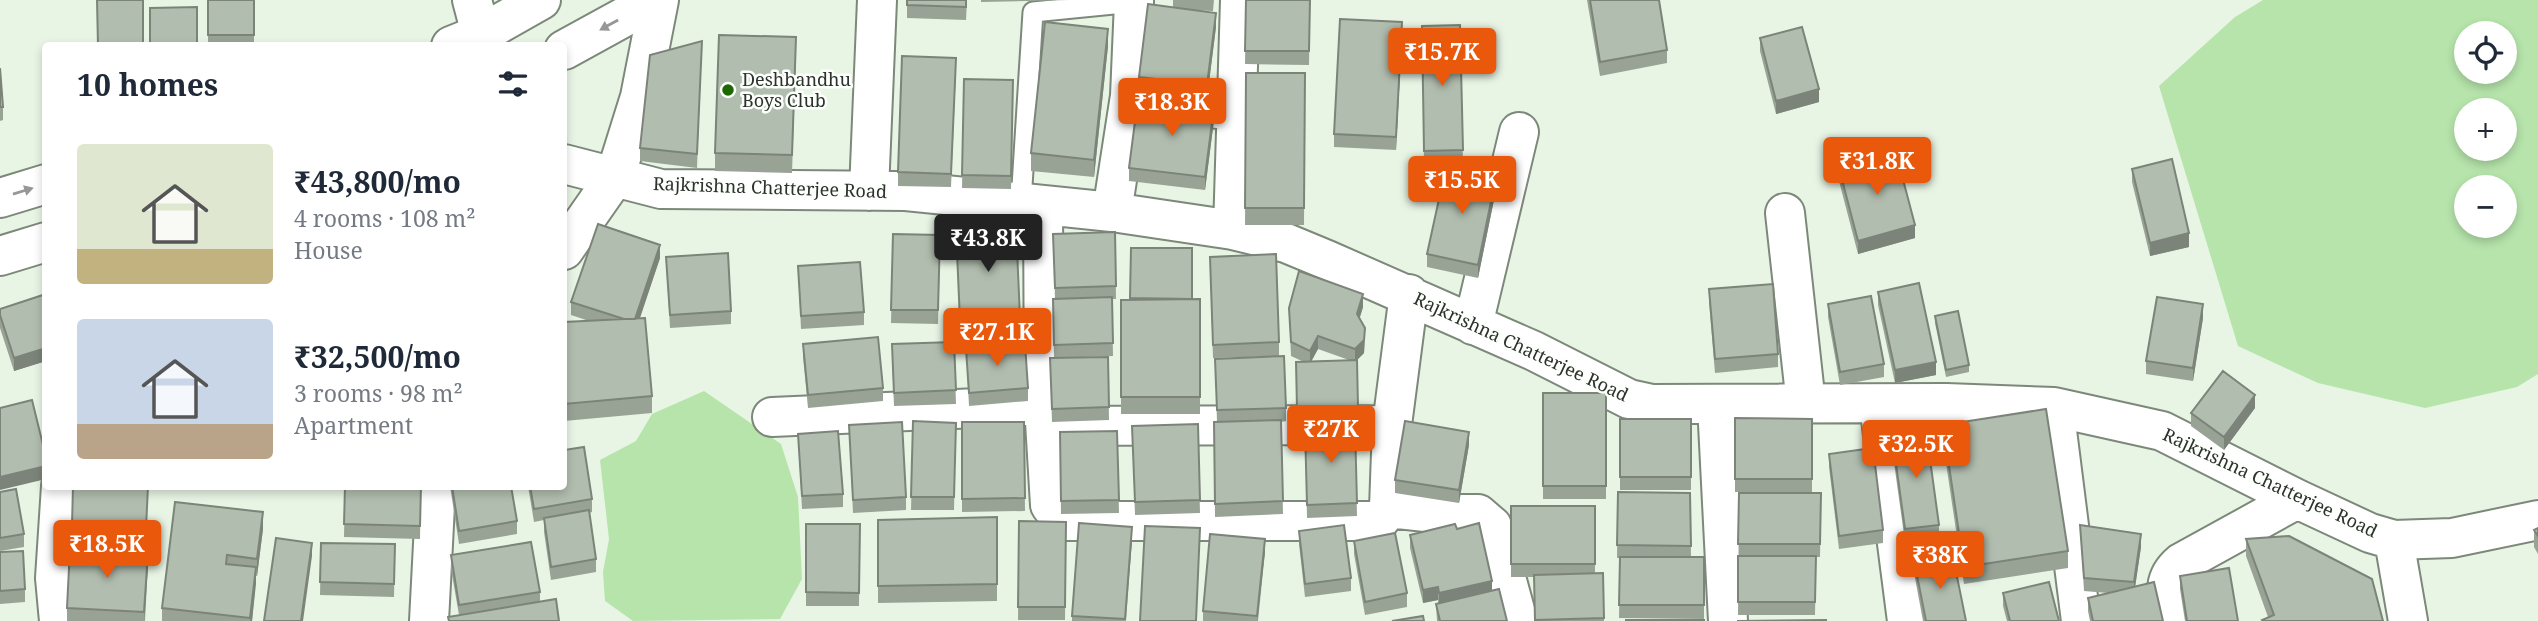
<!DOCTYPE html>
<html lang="en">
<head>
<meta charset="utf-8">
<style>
	body { margin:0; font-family:"Noto Serif",serif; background:#f6f6f7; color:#1f2937; height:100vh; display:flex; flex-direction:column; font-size:26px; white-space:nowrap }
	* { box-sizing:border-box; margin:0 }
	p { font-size:23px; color:#747a83 }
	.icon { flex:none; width:38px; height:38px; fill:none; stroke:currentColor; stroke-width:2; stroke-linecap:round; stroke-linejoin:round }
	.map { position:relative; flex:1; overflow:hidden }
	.sheet { position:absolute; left:42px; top:42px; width:525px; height:448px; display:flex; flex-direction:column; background:#fff; border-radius:7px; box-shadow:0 4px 10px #0003 }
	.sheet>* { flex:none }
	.buttons { position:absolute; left:2454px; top:21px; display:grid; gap:14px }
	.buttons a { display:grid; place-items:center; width:63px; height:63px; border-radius:50%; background:#fff; box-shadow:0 4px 10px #0003; font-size:35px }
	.price { position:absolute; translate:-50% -60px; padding:0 16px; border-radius:7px; background:#ea580c; color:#fff; font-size:23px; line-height:46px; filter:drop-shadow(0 2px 4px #0008) }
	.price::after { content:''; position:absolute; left:50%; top:42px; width:21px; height:16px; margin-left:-10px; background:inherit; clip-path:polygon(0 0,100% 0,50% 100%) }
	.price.active { background:#222; color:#fff }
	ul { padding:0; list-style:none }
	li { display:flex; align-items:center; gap:21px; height:175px; padding:0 35px }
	li span { display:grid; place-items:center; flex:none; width:196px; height:140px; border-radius:7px; color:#555 }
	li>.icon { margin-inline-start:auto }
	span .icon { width:84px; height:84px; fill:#fffc; stroke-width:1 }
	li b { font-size:30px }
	h2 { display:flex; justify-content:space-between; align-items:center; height:84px; padding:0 35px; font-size:30px }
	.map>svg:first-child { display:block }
</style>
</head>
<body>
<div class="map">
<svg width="2538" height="621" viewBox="0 0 2538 621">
	<rect width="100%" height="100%" fill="#e8f5e5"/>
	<path fill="#b6e4ab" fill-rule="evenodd" d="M2263,0h275v374l-21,13 -92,21 -107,-25 -80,-37 -79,-260 76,-69zM2466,33h38v39h-38zM2466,110h38v39h-38zM2466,187h38v39h-38z
		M704,391l77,53 17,53 4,82 -22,40 -147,2 -28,-20 -2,-29 6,-33 -9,-79 36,-19 16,-27z"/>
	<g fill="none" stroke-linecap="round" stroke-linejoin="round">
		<defs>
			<path id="lane" d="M1021,202l12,-190 101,-10"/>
			<path id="street" d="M472,0l9,34
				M1130,96l101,15
				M564,164l97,25 245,2 206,21 121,18 53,13 41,17 207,91 95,48 23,5 294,-1 108,4 108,24 135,68 73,34 24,7 58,-2 86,-18
				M869,191l8,-191
				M1043,205l1,200 6,100 12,16h317l10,-13 3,-83 17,-131
				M1112,212l18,-116 4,-94
				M1785,213l21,191
				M1233,230l7,-230
				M564,250l51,-73 25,-80 19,-97
				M1473,325l46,-193
				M1717,404l11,217
				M1879,404l28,217
				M2054,407l27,214
				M772,417l272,-12
				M1046,426l346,-1
				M1389,508l55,6h34l14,12 26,95
				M2394,540l14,81
				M59,621l-4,-43 6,-92
				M429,621l7,-135
				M2171,621c-4,-24 -10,-41 10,-58l116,-64"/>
			<path id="primary" d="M451,46l30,-12 60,-34
				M564,50l91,-50
				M0,198l46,-14
				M0,256l46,-14"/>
		</defs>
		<use href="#lane" stroke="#7c8879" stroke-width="23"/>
		<use href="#street" stroke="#7c8879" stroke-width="42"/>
		<use href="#primary" stroke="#7c8879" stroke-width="42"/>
		<use href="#lane" stroke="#fff" stroke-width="19"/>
		<use href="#street" stroke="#fff" stroke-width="38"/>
		<use href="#primary" stroke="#fff" stroke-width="38"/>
	</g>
	<path fill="#98a396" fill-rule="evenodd" d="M208,0h46v46h-46z
		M907,0h60l-1,20 -59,-2z
		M981,0h88l-88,2z
		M1173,0h41l-1,11 -23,-1 26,17 -9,71 -68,-8v-13l34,-69z
		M1246,0h64l-1,65 -64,-1z
		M1587,0h72l8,50v13l-67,13z
		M1460,25l3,138 -39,1 -2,-138z
		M1402,35l-6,115 -62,-3v-13z
		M1760,38l59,64 -43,12 -16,-63z
		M702,41l-5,127 -57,-7v-13z
		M1108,46l-14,131 -63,-6v-18z
		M796,55l-4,118 -77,-2v-18z
		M0,68l3,39v13l-3,1z
		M956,71l-5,116 -53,-1v-14z
		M1246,73h59l-1,152h-59z
		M964,79l49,1 -2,109 -49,-1z
		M1214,120l-9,70 -76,-9v-13z
		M1839,168l76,70 -57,16 -19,-73z
		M2132,169l57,78 -39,9 -18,-74z
		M1496,190l-18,88 -51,-11v-13z
		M956,229l64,89v13l-60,3z
		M1115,232l1,67h-4l1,57 -59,2 -1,-59h2l-2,-65z
		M893,234l47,14 -2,76 -47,-1z
		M1131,248l61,51h8v115h-79v-114h9z
		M666,257l65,54v13l-61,4z
		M660,258l-21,61 13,77v17l-88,8v-99l25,-1 -18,-6v-13z
		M798,266l66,46v13l-63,4z
		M1210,270l69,72v14l-66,2z
		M1709,289l69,65v13l-63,6 -6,-71z
		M1878,292l58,83 -41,8 -17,-78z
		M46,294v67l-32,10 -14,-43v-19z
		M1828,304l56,60v13l-44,8 -12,-68z
		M1363,307l-4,12 6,22 -1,12 -7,7 1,60 -61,2 -1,-60h8l-13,-6 -2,-48zM1318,349l31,11 -38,1z
		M1935,316l34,49v7l-23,5 -11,-54z
		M2203,318l-10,63 -47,-7v-13z
		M954,342l2,62 -62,2 -2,-48z
		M803,344l80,44v13l-75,7 -5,-51z
		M966,349l62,39v13l-59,5z
		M1108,357l1,63 -57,2 -2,-64z
		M1215,359l71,49v13l-5,1 2,92 -68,3 -1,-95h3z
		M1543,393h63v106h-63z
		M2255,408l-31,42 -33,-24v-13z
		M1735,418l77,1v73h-77z
		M1620,419h71v71h-71z
		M913,421l43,2 -2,87h-43z
		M962,422h62l1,89 -63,1z
		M1198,424l2,89 -65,2 -3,-89z
		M849,425l57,72v13l-53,3z
		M1943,425l125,126v17l-104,16 -21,-141z
		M1355,426l2,90 -50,2 -2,-91z
		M1117,431l2,82 -58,1 -1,-82z
		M798,434l45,60v13l-41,2z
		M1892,435l47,90v13l-34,4 -13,-94z
		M1469,445l-10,58 -64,-10v-13z
		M1829,454l54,76v13l-44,6 -10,-82z
		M73,486h75l-2,55 -74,-3z
		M345,486h76l-1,53 -76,-2z
		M450,486h61l6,35v13l-58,10z
		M528,486h36l28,13v13l-3,1 7,46v13l-45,8 -7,-48v-12l-10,2z
		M0,492l24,42v13l-24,4z
		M1618,492l72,1 1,64h13v62l-85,-1 1,-60h-3z
		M1739,493h82l-1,64h-4l-1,58h-77z
		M175,502l88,27 -6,47h-1l-4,45h-90v-13z
		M1511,506h84v67h8l1,48h-69l-1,-44h-23z
		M997,517v84l-119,2v-83z
		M1019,521l47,1 -1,98h-47z
		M806,524h54l-1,82h-53z
		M2080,525l61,22 -6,39 28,35h-73l-2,-10v-13l20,-5 -24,-2z
		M2538,528v26l-4,-7v-17z
		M1457,529l35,61 15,31h-70l-1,-17 2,-1v-3l-15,3 -13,-55v-13z
		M1299,531l52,47v13l-46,6 -6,-53z
		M2246,539l126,40 -104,38 -22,-61z
		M1132,540l-6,81h-54v-5z
		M1354,541l53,52v14l-42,8 -11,-61z
		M321,543l74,1 -1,53 -74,-2z
		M0,552l25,37v13l-25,2z
		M1265,552l-7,69h-55v-10z
		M451,555l89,37v10l19,19h-111v-4l11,-2 -8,-46z
		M148,565l-3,56h-78v-13z
		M1915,565l51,56h-43l-8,-43z
		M2180,576l58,45h-53l-5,-32z
		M2003,593l56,28h-52l-4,-15z"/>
	<path fill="#7c847a" d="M1216,13v14l-9,71v-13z
		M1402,22v13l-6,115v-13z
		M1108,29v17l-14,131v-17z
		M1819,89v13l-43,12v-13z
		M1214,107v13l-9,70v-13z
		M1496,177v13l-18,88v-13z
		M1915,225v13l-57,16v-13z
		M2189,233v14l-39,9v-13z
		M660,245v13l-26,78v-13z
		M1363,294v13l-6,20v-13z
		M2203,304v14l-10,63v-13z
		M1365,328l-1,25 -9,9v-13z
		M1318,336v13l-8,15v-13z
		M46,348v13l-32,10v-13z
		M1936,362v13l-41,8v-13z
		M2255,395v13l-31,42v-13z
		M1469,432v13l-10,58v-13z
		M46,466v13l-46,11v-13z
		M263,512v17l-6,47v-17z
		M1132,527v13l-7,81z
		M2141,534v13l-7,48v-13z
		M1265,539v13l-8,69v-5z
		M312,543v13l-9,65h-2z
		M148,552v13l-4,56v-9z
		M256,567v17l-4,37h-2z
		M1492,581v13l-53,12v-13z
		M1438,587v13l-15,3v-13z"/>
	<path fill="#b1bdae" stroke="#7c847a" stroke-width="2" d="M97,0h46v46h-45z
		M208,0h46v35h-46z
		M907,0h59v7l-59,-2z
		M1246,0h64l-1,51h-64z
		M1590,0h69l8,50 -67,12z
		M1148,4l68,9 -9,72 -68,-8z
		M197,7v39h-47v-38z
		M1340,19l62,3 -6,115 -62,-3z
		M1045,22l63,7 -14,131 -63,-7z
		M1460,25l3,125 -39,1 -2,-125z
		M1802,27l17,62 -43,12 -16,-63z
		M719,35l77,2 -4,118 -77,-2z
		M702,41l-5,113 -57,-6 10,-93z
		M902,56l54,2 -5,116 -53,-2z
		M0,68l3,39h-3z
		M1246,73h59l-1,135h-59z
		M964,79l49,1 -2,96 -49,-1z
		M1138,98l76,9 -9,70 -76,-9z
		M1896,153l19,72 -57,16 -19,-73z
		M2172,159l17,74 -39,10 -18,-74z
		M1446,167l50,10 -18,88 -51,-11z
		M598,224l62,21 -25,74h-11l-53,-17z
		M1016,226l4,92 -60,3 -4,-92z
		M1115,232l1,54 -61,2 -2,-54z
		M893,234l47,1 -2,75h-47z
		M1131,248h61v51l-62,-1z
		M728,253l3,58 -61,4 -4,-58z
		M1276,254l3,88 -66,3 -3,-88z
		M860,262l4,50 -63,4 -3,-50z
		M1299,271l64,23 -6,20 8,14 -1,12 -9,9 -37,-13 -8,15 -19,-9 -2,-34z
		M1919,283l17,79 -41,8 -17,-78z
		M1773,284l5,70 -63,5 -6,-70z
		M46,294v54l-32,10 -14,-43v-6z
		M1871,296l13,68 -44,8 -12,-68z
		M1112,297l1,46 -59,2 -1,-46z
		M2157,297l46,7 -10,64 -47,-7z
		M1200,299v98h-79v-97z
		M1958,311l11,54 -23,5 -11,-54z
		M645,318l7,78 -88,8v-82z
		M878,337l5,51 -75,7 -5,-51z
		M954,342l2,48 -62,3 -2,-49z
		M1025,344l3,44 -59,5 -3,-44z
		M1284,356l2,52 -69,2 -2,-51z
		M1108,357l1,50 -57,2 -2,-51z
		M1357,360l1,47 -61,2 -1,-47z
		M2223,371l32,24 -31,42 -33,-24z
		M1543,393h63v93h-63z
		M32,400l14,57v9l-46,11v-69z
		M2046,409l22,142 -104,16 -21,-142z
		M1735,418l77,1v60h-77z
		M1620,419h71v58h-71z
		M1281,420l2,81 -68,3 -1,-82z
		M913,421l43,2 -2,74h-43z
		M1405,421l64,11 -10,58 -64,-10z
		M902,422l4,75 -53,3 -4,-75z
		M962,422h62l1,76 -63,1z
		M1198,424l2,76 -65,2 -3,-76z
		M1355,426l2,77 -50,2 -2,-78z
		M1926,430l13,95 -34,4 -13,-94z
		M838,431l5,63 -41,2 -4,-62z
		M1117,431l2,69 -58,1 -1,-69z
		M584,447l8,52 -58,10 -4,-23h34v-36z
		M1873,448l10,82 -44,6 -10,-82z
		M73,486h75l-2,42 -74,-3z
		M345,486h76l-1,40 -76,-2z
		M452,486h59l6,35 -58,10z
		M16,489l8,45 -24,4v-46z
		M1618,492l72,1 1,53 -74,-1z
		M1739,493h82l-1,51h-82z
		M175,502l88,10 -6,47 -30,-4 -1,9 30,3 -6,51 -88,-10z
		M1511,506h84v58h-84z
		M589,510l7,49 -45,8 -7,-49z
		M997,517v67l-119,2v-66z
		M1019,521l47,1 -1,85h-47z
		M1079,523l53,4 -7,92 -53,-3z
		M1479,523l13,58 -53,12 -1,-6 -15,3 -13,-55 45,-11 2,5z
		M806,524h54l-1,69 -53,-1z
		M1344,525l7,53 -46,6 -6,-53z
		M2080,525l61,9 -7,48 -50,-4z
		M1145,526l55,2 -4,93h-56z
		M2538,528v8l-4,-6z
		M1395,533l12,60 -42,9 -11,-61z
		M1210,534l55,5 -8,77 -54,-5z
		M2289,536l83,43 11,42h-120l-1,-1 12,-5 -28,-76z
		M276,538l36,5 -11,78h-37z
		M531,542l9,50 -81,13 -8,-50z
		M321,543l74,1 -1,40 -74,-2z
		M70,548l78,4 -4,60 -77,-4z
		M23,551l2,38 -25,2v-39z
		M1738,556h78l-1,46h-77z
		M1620,557h84v48h-85z
		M1953,557l13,64h-40l-11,-56z
		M2229,568l9,53h-51l-7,-45z
		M1603,573l1,45 -69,2 -1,-45z
		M2049,582l10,39h-49l-7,-28z
		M2154,582l9,39h-70l-5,-23z
		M1499,589l8,32h-67l-4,-17z
		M556,599l3,22h-110l-1,-4z
		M1423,616l1,5h-32z
		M1626,620h78v1h-78z
		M1826,620v1h-89z"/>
	<defs><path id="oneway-solid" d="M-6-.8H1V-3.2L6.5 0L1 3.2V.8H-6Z" transform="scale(1.75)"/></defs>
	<g fill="#969896">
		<use href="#oneway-solid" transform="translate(609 25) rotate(151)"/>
		<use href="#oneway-solid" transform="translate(23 191) rotate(-17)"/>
	</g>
	<circle fill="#1e6802" stroke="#fcfffb" stroke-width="2.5" cx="728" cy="90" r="7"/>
	<g text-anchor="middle" stroke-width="5" stroke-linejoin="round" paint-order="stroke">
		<g font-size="18" fill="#2d322c" stroke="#fcfffb" text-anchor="start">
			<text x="742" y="86">Deshbandhu<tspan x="742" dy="21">Boys Club</tspan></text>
		</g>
		<g font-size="18" fill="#2d322c" stroke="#fcfffb">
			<text transform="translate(770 188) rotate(2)" y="6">Rajkrishna Chatterjee Road</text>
			<text transform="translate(1521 347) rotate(25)" y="6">Rajkrishna Chatterjee Road</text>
			<text transform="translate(2270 483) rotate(25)" y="6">Rajkrishna Chatterjee Road</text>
		</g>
	</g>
</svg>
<div class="buttons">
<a><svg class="icon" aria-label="locate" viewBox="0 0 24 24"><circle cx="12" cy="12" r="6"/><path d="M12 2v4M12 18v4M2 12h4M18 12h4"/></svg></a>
<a>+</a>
<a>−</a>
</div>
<b class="price" style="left:1442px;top:88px">₹15.7K</b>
<b class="price" style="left:1172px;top:138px">₹18.3K</b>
<b class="price" style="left:1877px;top:197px">₹31.8K</b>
<b class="price" style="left:1462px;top:216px">₹15.5K</b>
<b class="price active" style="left:988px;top:274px">₹43.8K</b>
<b class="price" style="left:997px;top:368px">₹27.1K</b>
<b class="price" style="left:1331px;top:465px">₹27K</b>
<b class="price" style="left:1916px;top:480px">₹32.5K</b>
<b class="price" style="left:107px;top:580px">₹18.5K</b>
<b class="price" style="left:1940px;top:591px">₹38K</b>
<section class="sheet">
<h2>10 homes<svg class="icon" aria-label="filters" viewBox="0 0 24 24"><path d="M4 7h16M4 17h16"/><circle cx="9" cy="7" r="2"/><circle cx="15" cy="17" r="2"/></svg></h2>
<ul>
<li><span style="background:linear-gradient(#dfe7d0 75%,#c2b280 0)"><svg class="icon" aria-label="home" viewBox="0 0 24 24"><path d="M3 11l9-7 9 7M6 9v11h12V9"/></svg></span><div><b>₹43,800/mo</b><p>4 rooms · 108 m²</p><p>House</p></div></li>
<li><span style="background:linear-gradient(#c9d6e8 75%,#b9a48a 0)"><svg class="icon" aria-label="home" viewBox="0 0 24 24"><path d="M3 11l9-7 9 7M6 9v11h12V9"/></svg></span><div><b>₹32,500/mo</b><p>3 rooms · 98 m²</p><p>Apartment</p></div></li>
</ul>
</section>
</div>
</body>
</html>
